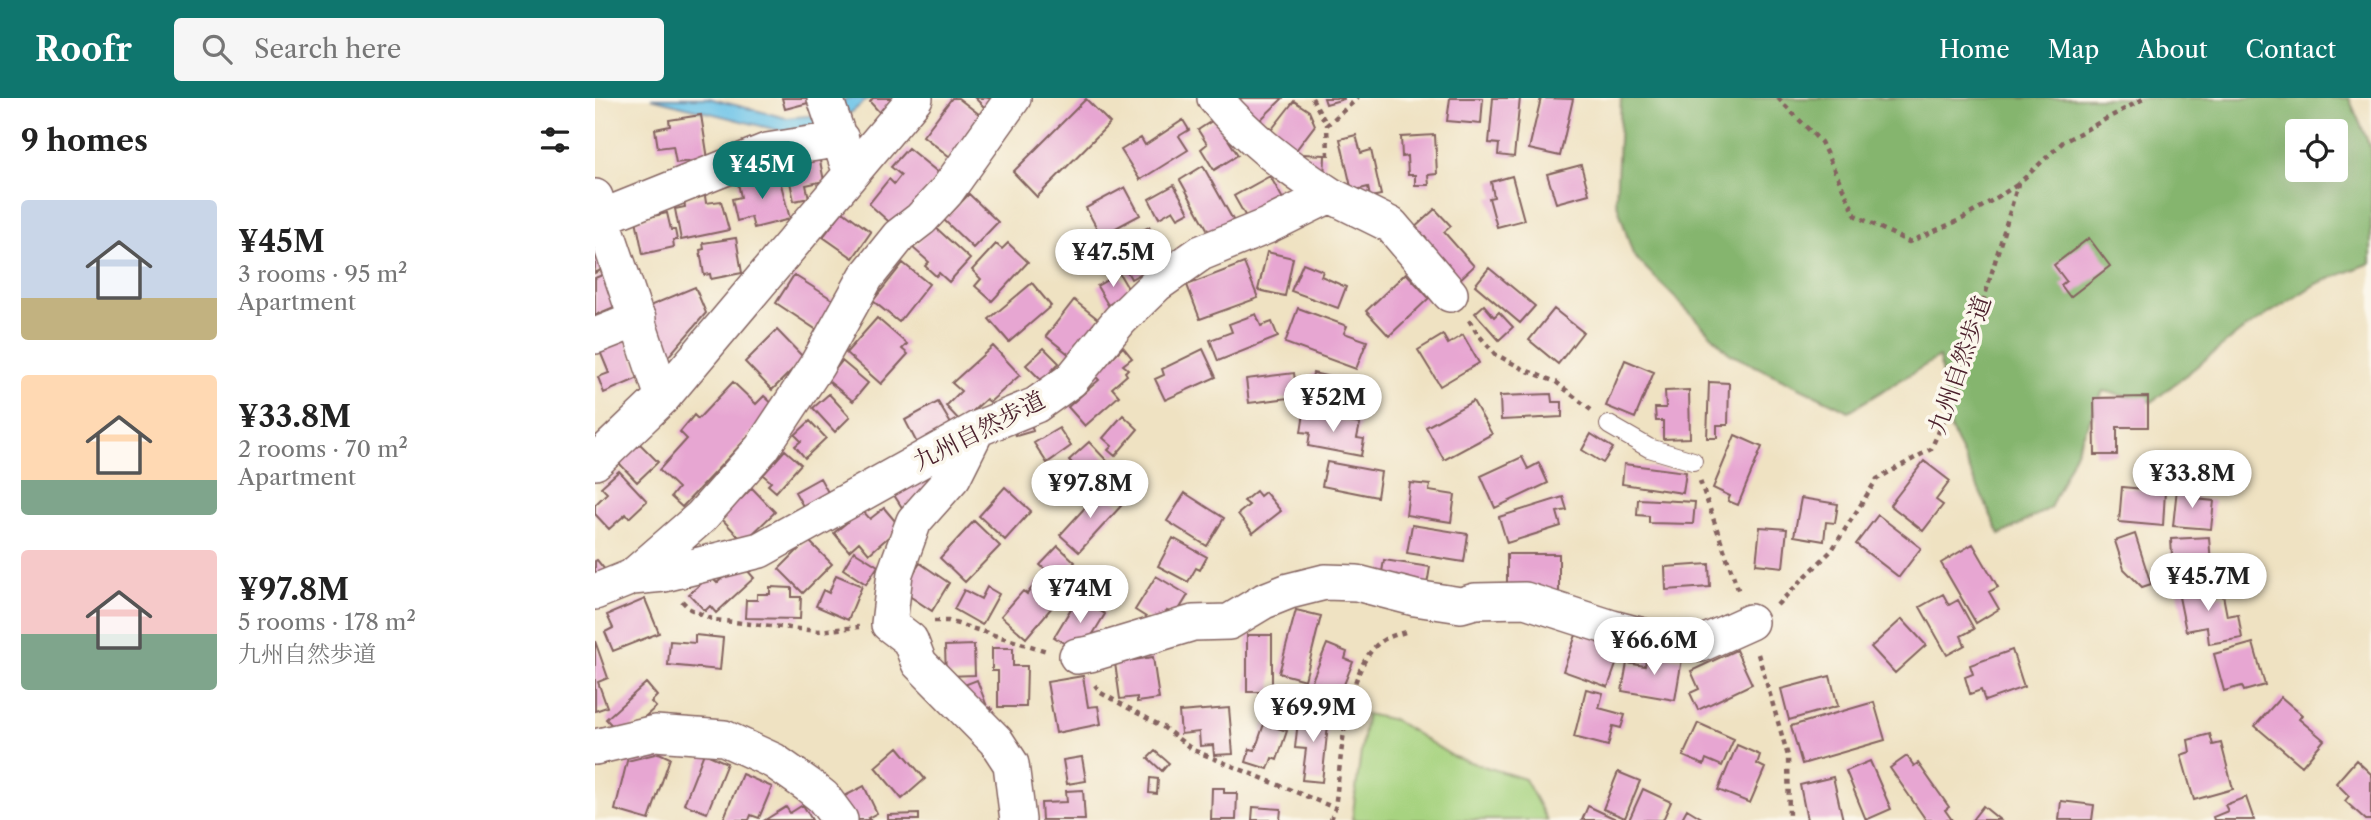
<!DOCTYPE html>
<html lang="en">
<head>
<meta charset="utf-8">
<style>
	body { margin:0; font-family:"Libre Caslon Text","Noto Serif JP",serif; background:#f6f6f6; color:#222; height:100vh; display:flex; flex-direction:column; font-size:26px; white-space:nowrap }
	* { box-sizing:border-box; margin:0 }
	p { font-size:23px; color:#767676 }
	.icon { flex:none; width:38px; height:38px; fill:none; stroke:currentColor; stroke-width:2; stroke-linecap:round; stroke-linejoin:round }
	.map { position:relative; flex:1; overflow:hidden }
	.drawer { display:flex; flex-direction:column; background:#fff; width:595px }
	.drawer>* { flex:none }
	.tools { position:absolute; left:1690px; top:21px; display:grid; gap:14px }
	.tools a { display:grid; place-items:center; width:63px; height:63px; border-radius:7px; background:#fff; box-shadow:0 7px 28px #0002; font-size:35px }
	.price { position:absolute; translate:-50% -60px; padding:0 16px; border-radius:24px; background:#fff; color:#222; font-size:23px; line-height:46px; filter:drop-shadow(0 2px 4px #0008) }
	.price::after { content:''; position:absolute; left:50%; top:42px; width:21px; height:16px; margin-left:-10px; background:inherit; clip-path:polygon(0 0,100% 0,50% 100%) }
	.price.active { background:#0f766e; color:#fff }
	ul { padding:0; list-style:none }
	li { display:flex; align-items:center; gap:21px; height:175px; padding:0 21px }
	li span { display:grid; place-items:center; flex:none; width:196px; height:140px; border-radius:7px; color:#555 }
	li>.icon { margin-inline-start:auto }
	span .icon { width:84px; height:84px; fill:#fffc; stroke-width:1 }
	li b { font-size:30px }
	h2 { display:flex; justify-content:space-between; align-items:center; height:84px; padding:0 21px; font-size:30px }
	header { display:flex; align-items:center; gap:42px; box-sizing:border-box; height:98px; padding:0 35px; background:#0f766e; color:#fff }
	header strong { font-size:33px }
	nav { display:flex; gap:38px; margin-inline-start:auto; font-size:24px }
	.search { width:490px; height:63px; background:#f6f6f6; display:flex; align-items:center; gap:18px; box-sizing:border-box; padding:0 24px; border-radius:7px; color:#767676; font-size:26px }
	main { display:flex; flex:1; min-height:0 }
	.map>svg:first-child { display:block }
</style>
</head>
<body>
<header>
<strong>Roofr</strong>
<div class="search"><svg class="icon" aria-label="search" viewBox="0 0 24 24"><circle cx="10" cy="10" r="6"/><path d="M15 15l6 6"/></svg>Search here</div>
<nav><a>Home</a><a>Map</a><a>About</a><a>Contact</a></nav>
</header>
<main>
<section class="drawer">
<h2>9 homes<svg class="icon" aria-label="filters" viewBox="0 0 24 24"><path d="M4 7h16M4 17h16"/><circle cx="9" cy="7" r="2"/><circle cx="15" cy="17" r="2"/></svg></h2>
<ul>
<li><span style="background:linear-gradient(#c9d6e8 70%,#c2b280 0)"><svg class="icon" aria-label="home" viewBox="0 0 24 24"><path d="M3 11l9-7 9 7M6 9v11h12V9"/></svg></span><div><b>¥45M</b><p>3 rooms · 95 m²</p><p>Apartment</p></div></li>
<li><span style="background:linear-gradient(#ffd9b3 75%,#7fa58c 0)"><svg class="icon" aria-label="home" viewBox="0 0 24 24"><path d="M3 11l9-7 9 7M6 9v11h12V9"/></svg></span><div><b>¥33.8M</b><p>2 rooms · 70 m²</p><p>Apartment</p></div></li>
<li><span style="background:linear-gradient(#f6c9c9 60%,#7fa58c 0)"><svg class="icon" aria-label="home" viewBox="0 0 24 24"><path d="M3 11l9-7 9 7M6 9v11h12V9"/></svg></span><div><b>¥97.8M</b><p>5 rooms · 178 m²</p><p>九州自然歩道</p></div></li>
</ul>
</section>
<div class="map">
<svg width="1776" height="722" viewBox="0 0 1776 722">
	<rect width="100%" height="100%" fill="#fbf7ec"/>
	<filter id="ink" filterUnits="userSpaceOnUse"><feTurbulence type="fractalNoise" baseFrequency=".0143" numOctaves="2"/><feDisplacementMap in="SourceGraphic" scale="14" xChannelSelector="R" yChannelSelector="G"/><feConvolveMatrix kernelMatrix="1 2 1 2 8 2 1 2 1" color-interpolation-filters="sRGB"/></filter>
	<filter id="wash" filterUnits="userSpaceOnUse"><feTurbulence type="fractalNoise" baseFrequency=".00686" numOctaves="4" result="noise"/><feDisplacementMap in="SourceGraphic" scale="28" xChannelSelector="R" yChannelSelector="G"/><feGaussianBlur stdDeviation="1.57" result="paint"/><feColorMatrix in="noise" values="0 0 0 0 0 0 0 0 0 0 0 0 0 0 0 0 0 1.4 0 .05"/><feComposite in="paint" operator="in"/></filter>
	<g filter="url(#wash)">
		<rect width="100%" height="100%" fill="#efe2c2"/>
		<path fill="#a7d380" stroke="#787956" stroke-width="2" d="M771,616l28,6 60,37 71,22 22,41h-195z"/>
		<path fill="#85b56e" stroke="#686a4c" stroke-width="2" fill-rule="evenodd" d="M1026,0h728l22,51v114l-55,21 -76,48 -88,70 -49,-11 -53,117 -50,27 -49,-105 -12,-73 -90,54 -119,-57 -97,-99 -17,-55zM1703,33h38v39h-38z"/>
		<path fill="#6bc3e8" stroke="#5a718a" stroke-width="2" d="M56,0h57l78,20 31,-3 31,-17h21l-17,14 -31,16 -36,4z"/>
		<g id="blocks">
			<path fill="#e7a6d2" d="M187,0h25l1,5 -23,6z
				M278,0h28l-19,17 -12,-13z
				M357,0h6l22,17 -15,20 5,4 -16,21 -31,-24z
				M380,0h20l-10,10z
				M634,0h54l-28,27z
				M729,0h20v1l-18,5z
				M855,0h33l-2,26 -34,-3z
				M898,0h27l-6,59 -16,-2 1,-11 -10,-1z
				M946,0l32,1 -13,57 -31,-7z
				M491,1l24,24 -73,74 -24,-25z
				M699,3l15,10 6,14 -25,33 -25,-20z
				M106,17l7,44 -32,4 -3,-17 -15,2 -3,-19 15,-3 -1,-6z
				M620,21l23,36 -24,15 -13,-21 6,-5 -9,-14z
				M588,22l6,10 -10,6 9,14 -48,30 -19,-30 20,-12 4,7z
				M761,37l5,18 10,-3 10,45 -11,2 -2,-10 -16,4 -12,-52z
				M840,37l2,39 -9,1 1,10h-14v-10h-7l-1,-19 -5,1 -1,-20z
				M313,50l32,26 -44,54 -27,-24 20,-25 5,5 7,-9 -10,-8z
				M706,56l24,1 -1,27z
				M224,58l5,25 -18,4 3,13 -15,3 -8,-38z
				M986,67l8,29 -33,9 -9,-29z
				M608,68l30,54 -23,14 -30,-54z
				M183,75l12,46 -36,9 -3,-11 -14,4 -5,-22 9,-2 -3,-14z
				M675,78l13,23 -36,20 -13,-23z
				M917,78l12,44 -27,7 -8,-29 5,-1 -3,-15z
				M579,87l15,27 -11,6 -5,-8 -14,8 -10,-19z
				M530,89l15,28 -39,21 -15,-28z
				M374,96l29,28 -25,26 -29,-28z
				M110,98l1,7 15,-2 8,29 -48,10 -6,-31 10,-2 -1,-7z
				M840,111l16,17 -7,6 30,34 -17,16 -46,-51z
				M248,113l28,21 -18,26 -30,-21z
				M72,115l4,17h4l2,10h-4l1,7 -31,7 -7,-34z
				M338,127l37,34 -21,23 -10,-9 -3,3 -11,-10 4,-4 -16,-14z
				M554,129l18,32 -36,20 -21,-39 16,-9 3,6z
				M141,140l6,35 -31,6 -1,-5 -6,1 -4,-25 4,-1 -1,-6z
				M1494,140l21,28 -40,31 -9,-12 5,-4 -12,-16z
				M413,145l20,19 -36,39 -17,-15 6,-7 -9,-9 24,-26 6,5z
				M0,152l8,19 -8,4z
				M672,154l26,6 -8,38 -27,-6z
				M308,165l26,21 -30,38 -26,-21z
				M649,165l14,35 -58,21 -13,-34z
				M708,165l20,8 -2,5 25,11 -8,21 -47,-17z
				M894,170l46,38 -15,17 -45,-38z
				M12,175l12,32 -24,10v-37z
				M524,175l11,19 -22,13 -11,-19z
				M811,175l23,25 -40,38 -23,-25z
				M199,177l41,26 -18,29 -41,-27z
				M437,185l19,23 -42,36 -20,-23z
				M100,189l11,26 -38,44 -21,-50z
				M479,202l25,20 -28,36 -25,-20z
				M889,207l10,12 5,-5 14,15 -14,13 -24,-27z
				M703,210l49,18 -3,7 23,8 -11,28 -71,-26z
				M959,211l29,23 -25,32 -29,-24z
				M661,216l5,12 11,-4 6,15 -60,24 -8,-21 22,-8 -3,-8z
				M282,220l30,26 -5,5 6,5 -27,30 -35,-31z
				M182,232l27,28 -32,32 -27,-28z
				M848,237l5,9 15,-9 16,28 -39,23 -22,-36z
				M30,240l16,39 -37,16 -6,-16 11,-4 -10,-24z
				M398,248l27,29 -30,27 -4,-3 -25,23 -15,-16 15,-15 -9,-8z
				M528,249l9,11 -9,7 5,4 -3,3 2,3 -15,13 7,8 -34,30 -17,-19 31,-27 -10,-11 23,-11z
				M449,250l15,15 -17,18 -16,-16z
				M608,251l13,28 -51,23 -10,-21 9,-4 -2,-6z
				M1030,262l29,12 -19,46 -29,-12z
				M247,263l26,22 -15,18 -26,-21z
				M699,275l3,24 -48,6 -3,-24z
				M718,275l43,10 -7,30 -43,-9z
				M138,284l23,22 8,-8 12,11 -94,100 -11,-10 7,-9 -19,-18 28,-31 -7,-7 14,-17 4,4z
				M1114,284l20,1 -1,42h-11v13h-10z
				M1094,292l1,48 -27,1v-18h-7l-1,-13h11l-1,-17z
				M234,296l21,23 -15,15 -22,-24z
				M956,296l1,8h10v15l-61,3 -1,-24z
				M1553,299v30h-31v28h-22l-1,-57z
				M878,303l19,33 -48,26 -18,-33z
				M343,304l16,27 -34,20 -15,-29z
				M709,315l56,11 -3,14 7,1 -3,17 -53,-10 2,-13 -9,-1z
				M528,317l15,14 -23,27 -7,-6 4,-4 -9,-8z
				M215,323l16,17 -21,20 -10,-12 6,-5 -6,-6z
				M436,325l2,8 -17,5 -2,-8z
				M464,330l12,18 -24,17 -13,-20z
				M996,336l22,14 -10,15 -21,-13z
				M1140,337l27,12 -24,58 -10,-4 2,-5 -17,-8z
				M494,344l19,20 -20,18 -19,-20z
				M44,345l19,19 -21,20 -18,-19z
				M190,352l16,14 -25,28 -8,-7 3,-3 -8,-7z
				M927,359l6,12 11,-6 9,20 -53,25 -14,-32z
				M1329,363l26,20 -14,19 7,5 -20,26 -33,-26z
				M347,364l-5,23 -34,24 -9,-14z
				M732,364l54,10 -4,25 -55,-11z
				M1029,366l62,8 -3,21 -61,-9z
				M24,373l28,30 -18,17 -3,-4 -17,15 -14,-15v-9l12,-12 -6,-6z
				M225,380l9,16 -25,14 -9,-16z
				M815,385l20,2 -1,6 26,4 -4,27 -45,-7z
				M410,389l26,24 -26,29 -26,-24z
				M1527,389l43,4 -2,35 -44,-4z
				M157,390l23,24 -31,30 -27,-28 21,-20 4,4z
				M1582,390l19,2v9l18,2 -3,28 -38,-3z
				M507,391l19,17 -42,46 -19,-17z
				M661,393l4,5 5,-4 16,19 -28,22 -15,-19 11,-9 -5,-4z
				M590,395l39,25 -17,28 -40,-25z
				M968,399l4,13 -10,2 4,14 -54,17 -8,-26z
				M1206,400l37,6 -3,19 -9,-1 -2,19 -30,-5z
				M1043,401l57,3 -2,22 -44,-1v-7l-12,-1z
				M289,410l16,19 -31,27 -10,-12 -10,9 -15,-18 28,-23 8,9z
				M1283,417l43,33 -22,29 -43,-33z
				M379,423l26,25 -35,36 -25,-24z
				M817,427l56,9 -4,28 -57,-9z
				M1165,429l27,2 -4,38 -27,-3z
				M1540,436l16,50 -9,3 -18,-18 -9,-28z
				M1614,439l2,28 -20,2 1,4 -19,1 -2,-33z
				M578,440l34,19 -7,13 -4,-2 -8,14 -30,-16z
				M213,442l24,24 -29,29 -24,-24z
				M1378,446l25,43 -9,5 10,17 -23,14 -35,-60z
				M463,448l17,16 -17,19 -18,-16z
				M259,453l24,15 -12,18 -23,-15z
				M912,456h52v38h-52z
				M2,462l9,11 -11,9v-19z
				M789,462l46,7 -4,24 -45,-13z
				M145,464l14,16 -38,35 -6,-7 -5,5 -16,-17 21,-18 7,7z
				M325,465l29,20 -17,28 -30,-20z
				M1114,466l1,23 -44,3 -1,-23z
				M241,477l26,11 -14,34 -32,-14 7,-16 6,3z
				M561,478l32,19 -13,21 -8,-5 -8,14 -24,-15z
				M442,483l22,18 -33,39 -25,-22 22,-25 4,3z
				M1614,483l3,16 11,-2 4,21 11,-2 4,24 -33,6 -2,-17 -21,4 -9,-44z
				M175,489l22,1v9h9l-1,22 -55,-1 1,-18h11v-6h13z
				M392,489l12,7 -17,31 -28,-16 10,-19 17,9z
				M1348,496l6,11 9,-5 16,29 -13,7 4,9 -18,10 -27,-48z
				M483,499l27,17 -20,33h-15l-16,-10z
				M50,501l14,34 -46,18 -8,-19 8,-4 -6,-13z
				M701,512l25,6 -16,64 -26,-7z
				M1307,521l24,26 -31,28 -24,-26z
				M991,533l37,14 -15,42 -45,-16 13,-36 8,3z
				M100,537l28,3 -3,32 -52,-5 2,-24 25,2z
				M652,537h25v57h-25z
				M0,543l13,37 -10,4 9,25 -12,4z
				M1658,545l12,42 -21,6 -2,-5 -18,5 -10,-37z
				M732,546l20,8 -2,7 8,3 -18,45 -29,-12z
				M379,547l1,30 -29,1 -1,-30z
				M397,550h21v18h14l-1,41h-28v-36h-6z
				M1141,552l16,34 -54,26 -8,-17 9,-4 -8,-18z
				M1417,552l12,37 -39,14 -4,-11 -11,4 -5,-17 8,-3 -3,-9z
				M1052,555l35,6 -7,41 -53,-9 5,-28 18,3z
				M558,559l6,42 -22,3v-5l-17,2 -5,-36z
				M488,578l5,31 10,-1 3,18 -45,9 -9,-51z
				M1235,578l8,30 -49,14 -8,-31z
				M382,582l11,29 3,-2 4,10 -36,-30z
				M51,585l11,13 -6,6 5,5 -24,21 -15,3 -11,-12z
				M991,591l17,4 -4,15 26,7 -4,13 -8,-2 -5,20 -34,-9z
				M1686,599l21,18 -3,4 25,21 -22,26 -47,-40z
				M1279,604l11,38 -83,24 -11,-38z
				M634,610l4,46 -19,1 -1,-10 -13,1 -1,-14 -18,2 -2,-22z
				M704,614l30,3 -7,67 -20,-2 4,-31 -11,-1z
				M1103,625l36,16 -12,27 -16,-7 -2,6 -21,-9z
				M669,626l23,7 -10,29 -5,-2 -4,11 -22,-7 4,-13 5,1z
				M1615,636l3,11 8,-2 12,46 -39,11 -13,-45 9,-3 -2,-12z
				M1142,647l23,10 -3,9 8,4 -15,35 -32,-13z
				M303,649l27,32 -23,20 -27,-32z
				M560,653l14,12 -7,8 -14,-13z
				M64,655l11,5 -21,62 -34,-10 12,-49z
				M109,655l23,10 -20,50 -23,-9z
				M1312,658l7,10 4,-3 31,44 -4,3 7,10h-26l-36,-52z
				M487,659l4,24 -19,3 -4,-24z
				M1761,662l15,14v46h-5l-21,-19 4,-5 -13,-13z
				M1275,663l21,48 -25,11 -20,-49z
				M1023,674l22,9 -15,37 -22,-9z
				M147,676l30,13 -13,31 -8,-3 -2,5h-26z
				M1238,679l10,43h-36l-7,-35z
				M555,680l8,1 -1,15 -8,-1z
				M269,688l13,27 -9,5 2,2h-21l-10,-21z
				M617,690h12v5h13l-1,27h-25z
				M1048,691l28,13 -8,18h-34z
				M488,692l2,30h-43l-1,-17 26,-1 -1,-11z
				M1651,699l8,23h-40l-1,-3 15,-6 -3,-6z
				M1466,703l33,4 -2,15h-33z
				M208,707l9,15h-47l21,-13 4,6z
				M993,708l30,14h-36z
				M1388,708l17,14h-28z
				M658,709l28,2 -1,11h-28z
				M1092,711l18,11h-24z
				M324,716v6h-31v-5z"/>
		</g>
	</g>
	<g filter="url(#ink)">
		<use href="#blocks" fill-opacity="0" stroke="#846360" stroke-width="2"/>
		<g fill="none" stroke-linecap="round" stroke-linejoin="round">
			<defs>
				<path id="service" d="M1014,327l40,23 44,13"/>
				<path id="minor" d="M230,0l22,64
					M620,0c32,39 72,69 115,97
					M0,99l68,200
					M0,122l172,-69 74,-12
					M0,238l43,-17
					M382,331l-24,48 -39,44 -19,52 -6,51 21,16 9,23 77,78 15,23 7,56
					M0,364l68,-65 252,-299
					M37,479l69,-60 61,-69 55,-83 49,-88 33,-41 22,-17 25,-27 67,-94
					M0,494l37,-15 32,-3 96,-24 217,-121 59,-24 35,-25 49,-60 37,-36 44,-31 66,-27 63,-31 61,30 59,69
					M482,558l13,-2 103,-31 36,-1 35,-21 25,-10 36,-9 32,1 58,15 46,7 14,-4 50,-1 87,28 46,12 43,4 49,-22
					M0,649l60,-14 69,5 50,23 34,24 15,12 17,23"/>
			</defs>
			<use href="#service" stroke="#846360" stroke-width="20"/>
			<use href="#minor" stroke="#846360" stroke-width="38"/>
			<path stroke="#846360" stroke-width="4.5" stroke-dasharray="5 5" stroke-linecap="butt" d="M717,0l15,27
				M1183,0l43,44 35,74 53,26 53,-23 55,-34
				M733,58l-1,-31 31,-27
				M874,222l8,13 18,21 30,16 31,12 35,28
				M1105,383l39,111
				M87,503l8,8 24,11 104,11 41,-4
				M1182,507l55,-55 45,-71 54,-30 25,-56 62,-209 45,-42 82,-44
				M339,523h14l99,30
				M1163,556l30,102 1,64
				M500,587l6,8 62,34 30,23 142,58
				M736,722l4,-12c6,-44 9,-137 44,-165 9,-7 20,-9 30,-12"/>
			<use href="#service" stroke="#fff" stroke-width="18"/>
			<use href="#minor" stroke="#fff" stroke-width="35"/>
		</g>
	</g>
	<g text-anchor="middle" stroke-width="7" stroke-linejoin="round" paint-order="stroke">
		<g font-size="24" fill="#4a1f2b" stroke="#fbf7ec">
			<text transform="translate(1365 267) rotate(-71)" y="8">九州自然歩道</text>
			<text transform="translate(384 333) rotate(-27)" y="8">九州自然歩道</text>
		</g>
	</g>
</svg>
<div class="tools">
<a><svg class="icon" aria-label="locate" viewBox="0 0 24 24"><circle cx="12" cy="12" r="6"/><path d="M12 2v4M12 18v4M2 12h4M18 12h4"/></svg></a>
</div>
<b class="price active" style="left:167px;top:103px">¥45M</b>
<b class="price" style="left:518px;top:191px">¥47.5M</b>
<b class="price" style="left:738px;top:336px">¥52M</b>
<b class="price" style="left:1597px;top:412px">¥33.8M</b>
<b class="price" style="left:495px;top:422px">¥97.8M</b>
<b class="price" style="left:1613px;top:515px">¥45.7M</b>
<b class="price" style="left:485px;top:527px">¥74M</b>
<b class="price" style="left:1059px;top:579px">¥66.6M</b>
<b class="price" style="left:718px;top:646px">¥69.9M</b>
</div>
</main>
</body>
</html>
